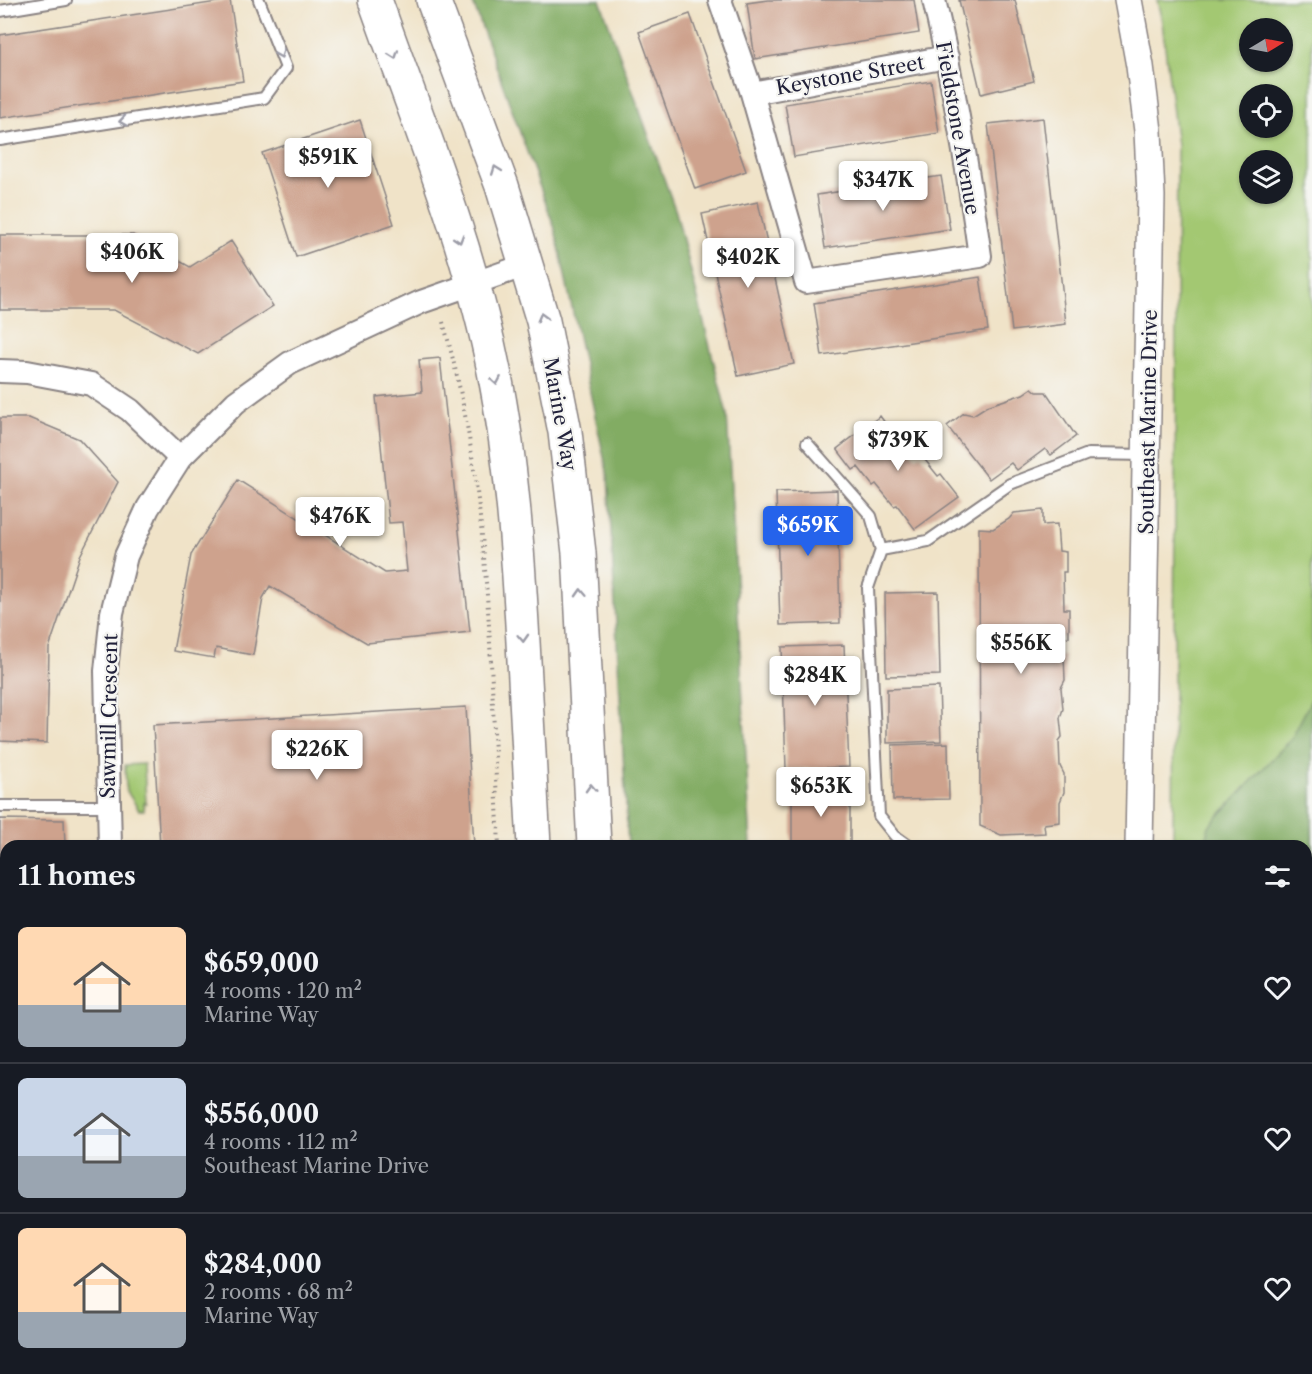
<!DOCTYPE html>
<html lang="en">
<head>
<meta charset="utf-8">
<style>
	body { margin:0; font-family:"Libre Caslon Text",serif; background:#242831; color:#f1f3f6; height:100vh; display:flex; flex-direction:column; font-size:22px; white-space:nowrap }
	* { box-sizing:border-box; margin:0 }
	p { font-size:20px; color:#9ea1a6 }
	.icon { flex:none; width:33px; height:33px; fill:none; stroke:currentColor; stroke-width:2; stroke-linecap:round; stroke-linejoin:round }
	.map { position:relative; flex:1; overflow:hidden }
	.sheet { position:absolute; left:0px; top:840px; width:1312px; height:534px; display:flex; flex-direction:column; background:#171b24; border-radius:18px 18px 0 0; box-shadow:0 2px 4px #0004 }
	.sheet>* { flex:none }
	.needle { width:39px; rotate:80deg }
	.tools { position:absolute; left:1239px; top:18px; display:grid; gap:12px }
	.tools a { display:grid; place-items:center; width:54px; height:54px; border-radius:50%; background:#171b24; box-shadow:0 2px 4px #0004; font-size:30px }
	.price { position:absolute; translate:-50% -51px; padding:0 14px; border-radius:6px; background:#fff; color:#222; font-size:20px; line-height:39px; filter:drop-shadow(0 2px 3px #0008) }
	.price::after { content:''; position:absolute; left:50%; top:36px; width:18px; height:14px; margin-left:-9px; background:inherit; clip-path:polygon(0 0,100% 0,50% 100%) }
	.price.active { background:#2563eb; color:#fff }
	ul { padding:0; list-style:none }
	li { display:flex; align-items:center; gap:18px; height:150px; padding:0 18px }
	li+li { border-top:2px solid #363941 }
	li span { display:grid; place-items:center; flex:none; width:168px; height:120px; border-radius:9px; color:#555 }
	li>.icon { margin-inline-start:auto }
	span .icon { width:72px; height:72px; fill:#fffc; stroke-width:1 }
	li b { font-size:26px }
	h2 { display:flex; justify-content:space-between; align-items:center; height:72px; padding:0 18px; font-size:26px }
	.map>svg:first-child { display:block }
</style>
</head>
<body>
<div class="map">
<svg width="1312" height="1374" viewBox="0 0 1312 1374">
	<rect width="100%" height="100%" fill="#f6f6f2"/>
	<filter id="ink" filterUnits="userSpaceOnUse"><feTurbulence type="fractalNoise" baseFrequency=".0167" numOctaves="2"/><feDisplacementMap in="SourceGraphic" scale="12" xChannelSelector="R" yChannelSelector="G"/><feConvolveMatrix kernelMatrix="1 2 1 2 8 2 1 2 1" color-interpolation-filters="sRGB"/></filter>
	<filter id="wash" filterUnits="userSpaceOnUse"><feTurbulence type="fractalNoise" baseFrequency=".008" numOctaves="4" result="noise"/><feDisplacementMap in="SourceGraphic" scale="24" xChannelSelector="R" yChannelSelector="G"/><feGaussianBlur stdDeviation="1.35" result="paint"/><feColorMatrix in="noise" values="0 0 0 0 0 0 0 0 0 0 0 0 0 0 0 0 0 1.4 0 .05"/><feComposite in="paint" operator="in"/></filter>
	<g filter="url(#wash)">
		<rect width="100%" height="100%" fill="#f0e3c8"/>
		<path fill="#a3c872" stroke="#627556" stroke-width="1.5" fill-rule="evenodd" d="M1157,0h155v926h-5l-1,-80h-133l4,-700 -15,-124zM1250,28h32v34h-32zM1250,94h32v34h-32zM1250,160h32v34h-32z
			M144,764l2,39h-2v7h-5l-13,-20 -1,-25z"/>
		<path fill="#82ac64" stroke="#526750" stroke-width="1.5" d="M472,0h128l76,212 51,202 24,432h-123l-20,-370 -53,-247z
			M1312,698v206h-5l-1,-58h-102l5,-20 83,-88z
			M657,1368h133v6h-132z"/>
		<g id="blocks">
			<path fill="#cea28d" d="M230,0l13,81 -243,37v-83z
				M768,0h146l5,33 -164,26 -8,-56z
				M959,0h56l19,81 -53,13z
				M690,14l56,157 -51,18 -56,-157z
				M931,81l8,52 -145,24 -9,-53z
				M1043,118l23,206 -54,7 -24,-207z
				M360,120l34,104 -98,33 -34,-104z
				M941,176l9,53 -125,19 -8,-53z
				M758,202l36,162 -56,12 -36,-162z
				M0,235h133l57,32 41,-26 42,65 -75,48 -84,-44h-114z
				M980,277l8,53 -166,26 -8,-53z
				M440,358l30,274 -103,11 -97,-57 -7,12 -10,57 -37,-7 -2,10 -41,-7 18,-96 47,-75 147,93 22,-2 -5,-49 -13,1 -13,-126 46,-5 -3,-32z
				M1032,388l5,4h9l30,44 -25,19 -6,-6 -28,21 -6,-7 -22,16 -42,-53 17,-13 9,2 14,-9 36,-12z
				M880,416l16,22 4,-3 16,22 5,-2 17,21 3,-2 18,23 -44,32 -18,-24 -3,1 -18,-22 -3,2 -15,-19 -5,3 -16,-21z
				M0,418h29l50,21 39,43 -38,74 -31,92 -2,95 -47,-2z
				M837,490l3,133 -60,2 -4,-133z
				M1043,510v15l14,-1 2,27 7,1v20h-3l1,37h5v28l-31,1v17h26l1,25 -4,8 2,21 -3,9 2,19 -3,4 1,25 4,8v18l-4,10v20l-16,2 1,9 -44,2 -21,-9 -1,-298 14,1 16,-10 5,-6z
				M938,592l2,83 -54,1 -1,-83z
				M844,645l5,122 -63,2 -4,-122z
				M939,687l2,54 -54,2v-54z
				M466,707l8,139h-314l-7,-121z
				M948,743l1,56 -56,1 -1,-55z
				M792,789l58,1v56h-58z
				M0,819l64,1 1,26h-59v223l-6,2z
				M1312,1081v60l-6,8v-65z
				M0,1210l6,1v157h81v6h-87z
				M188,1368h316l1,6h-317z
				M828,1368h59v6h-59z
				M957,1368h68v6h-68z
				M1244,1368h46l1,6h-47z"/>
		</g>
	</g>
	<g filter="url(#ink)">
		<use href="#blocks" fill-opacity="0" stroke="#898282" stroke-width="1.5"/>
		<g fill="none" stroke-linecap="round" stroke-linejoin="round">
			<defs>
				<path id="service" d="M0,11l66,-11
					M0,140l264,-42 22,-30 -27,-68
					M807,443l64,73 10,34
					M0,806h108
					M909,846l-14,-10 -16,-20 -11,-228 13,-38 47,-9 82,-57 78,-30 59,1"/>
				<path id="minor" d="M720,0l32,93 54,189 174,-26c-12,-86 -26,-171 -46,-256
					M752,93l195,-36
					M0,371l27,1 64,12 39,26 50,48
					M110,846l-4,-175 6,-58 14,-57 22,-48 32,-50 56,-56 54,-39 131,-61 105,-37
					M0,1123h6
					M138,1368v6"/>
				<path id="tertiary" d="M1128,0l12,66 8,65 3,65 -12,650
					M1306,959h6
					M1140,1368v6"/>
				<path id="primary" d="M375,0c43,122 94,244 119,371 18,90 24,180 29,271 4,68 7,136 11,204
					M433,0l69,186 24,79 17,56 22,111 14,121 15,293
					M560,1368v6
					M617,1368v6"/>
			</defs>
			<use href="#service" stroke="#898282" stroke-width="14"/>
			<use href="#minor" stroke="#898282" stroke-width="26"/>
			<use href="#tertiary" stroke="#898282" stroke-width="30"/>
			<use href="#primary" stroke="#898282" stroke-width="36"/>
			<path stroke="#898282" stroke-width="4" stroke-dasharray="1.5 4.5" stroke-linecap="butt" d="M443,322c49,169 47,349 56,524
				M0,1187l6,1
				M525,1368v6"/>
			<use href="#service" stroke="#fff" stroke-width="10"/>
			<use href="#minor" stroke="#fff" stroke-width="22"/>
			<use href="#tertiary" stroke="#fff" stroke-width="27"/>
			<use href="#primary" stroke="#fff" stroke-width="33"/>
		</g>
		<defs><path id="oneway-chevron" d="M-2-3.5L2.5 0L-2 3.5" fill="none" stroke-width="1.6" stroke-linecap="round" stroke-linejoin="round" transform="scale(1.5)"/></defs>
		<g stroke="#9c9ca7">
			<use href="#oneway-chevron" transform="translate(280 54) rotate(68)"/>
			<use href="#oneway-chevron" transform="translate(394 55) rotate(70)"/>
			<use href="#oneway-chevron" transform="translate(123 121) rotate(171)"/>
			<use href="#oneway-chevron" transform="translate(496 170) rotate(-110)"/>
			<use href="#oneway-chevron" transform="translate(459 239) rotate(73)"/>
			<use href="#oneway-chevron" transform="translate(542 317) rotate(-105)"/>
			<use href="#oneway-chevron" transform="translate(496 381) rotate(80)"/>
			<use href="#oneway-chevron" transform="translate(581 593) rotate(-93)"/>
			<use href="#oneway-chevron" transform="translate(523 638) rotate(87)"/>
			<use href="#oneway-chevron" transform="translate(591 788) rotate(-93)"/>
		</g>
	</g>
	<g text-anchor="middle" stroke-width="4.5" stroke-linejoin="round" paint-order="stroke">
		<g font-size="20" fill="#22223b" stroke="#f6f6f2">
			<text transform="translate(850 75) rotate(-10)" y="7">Keystone Street</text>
			<text transform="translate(958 128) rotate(80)" y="7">Fieldstone Avenue</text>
			<text transform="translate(560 414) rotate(80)" y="7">Marine Way</text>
			<text transform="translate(1148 422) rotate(-89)" y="7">Southeast Marine Drive</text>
			<text transform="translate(109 716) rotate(-89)" y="7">Sawmill Crescent</text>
		</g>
	</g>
</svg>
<div class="tools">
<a><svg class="needle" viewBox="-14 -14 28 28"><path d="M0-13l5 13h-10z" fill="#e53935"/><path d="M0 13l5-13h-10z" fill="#9ea1a6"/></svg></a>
<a><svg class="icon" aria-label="locate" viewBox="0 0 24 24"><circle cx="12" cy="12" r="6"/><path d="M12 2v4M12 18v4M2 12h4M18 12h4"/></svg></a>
<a><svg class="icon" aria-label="layers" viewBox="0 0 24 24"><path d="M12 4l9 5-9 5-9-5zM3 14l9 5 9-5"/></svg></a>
</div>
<b class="price" style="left:328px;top:189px">$591K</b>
<b class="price" style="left:883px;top:212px">$347K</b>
<b class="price" style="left:132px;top:284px">$406K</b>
<b class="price" style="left:748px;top:289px">$402K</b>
<b class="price" style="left:898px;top:472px">$739K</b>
<b class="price" style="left:340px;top:548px">$476K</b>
<b class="price active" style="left:808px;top:557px">$659K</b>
<b class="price" style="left:1021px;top:675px">$556K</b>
<b class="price" style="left:815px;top:707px">$284K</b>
<b class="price" style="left:317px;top:781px">$226K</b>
<b class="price" style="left:821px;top:818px">$653K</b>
<section class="sheet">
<h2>11 homes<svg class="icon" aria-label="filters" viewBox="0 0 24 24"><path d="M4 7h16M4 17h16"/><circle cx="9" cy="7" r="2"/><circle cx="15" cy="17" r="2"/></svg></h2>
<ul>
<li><span style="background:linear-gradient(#ffd9b3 65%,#9aa5b1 0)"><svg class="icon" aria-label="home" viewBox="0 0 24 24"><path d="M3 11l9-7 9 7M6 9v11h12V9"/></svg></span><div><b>$659,000</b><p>4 rooms · 120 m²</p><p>Marine Way</p></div><svg class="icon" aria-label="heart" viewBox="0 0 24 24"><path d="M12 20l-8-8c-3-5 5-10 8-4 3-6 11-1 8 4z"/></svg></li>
<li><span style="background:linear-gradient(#c9d6e8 65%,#9aa5b1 0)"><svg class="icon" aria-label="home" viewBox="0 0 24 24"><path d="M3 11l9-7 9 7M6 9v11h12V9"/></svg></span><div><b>$556,000</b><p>4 rooms · 112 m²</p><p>Southeast Marine Drive</p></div><svg class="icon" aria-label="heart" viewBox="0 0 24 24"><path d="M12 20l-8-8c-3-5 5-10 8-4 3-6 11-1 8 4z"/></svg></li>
<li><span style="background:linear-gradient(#ffd9b3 70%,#9aa5b1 0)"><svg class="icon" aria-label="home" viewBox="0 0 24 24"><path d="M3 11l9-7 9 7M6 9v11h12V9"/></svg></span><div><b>$284,000</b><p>2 rooms · 68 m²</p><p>Marine Way</p></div><svg class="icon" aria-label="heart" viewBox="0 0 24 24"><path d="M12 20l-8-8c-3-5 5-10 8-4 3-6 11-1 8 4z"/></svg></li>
</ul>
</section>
</div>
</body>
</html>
